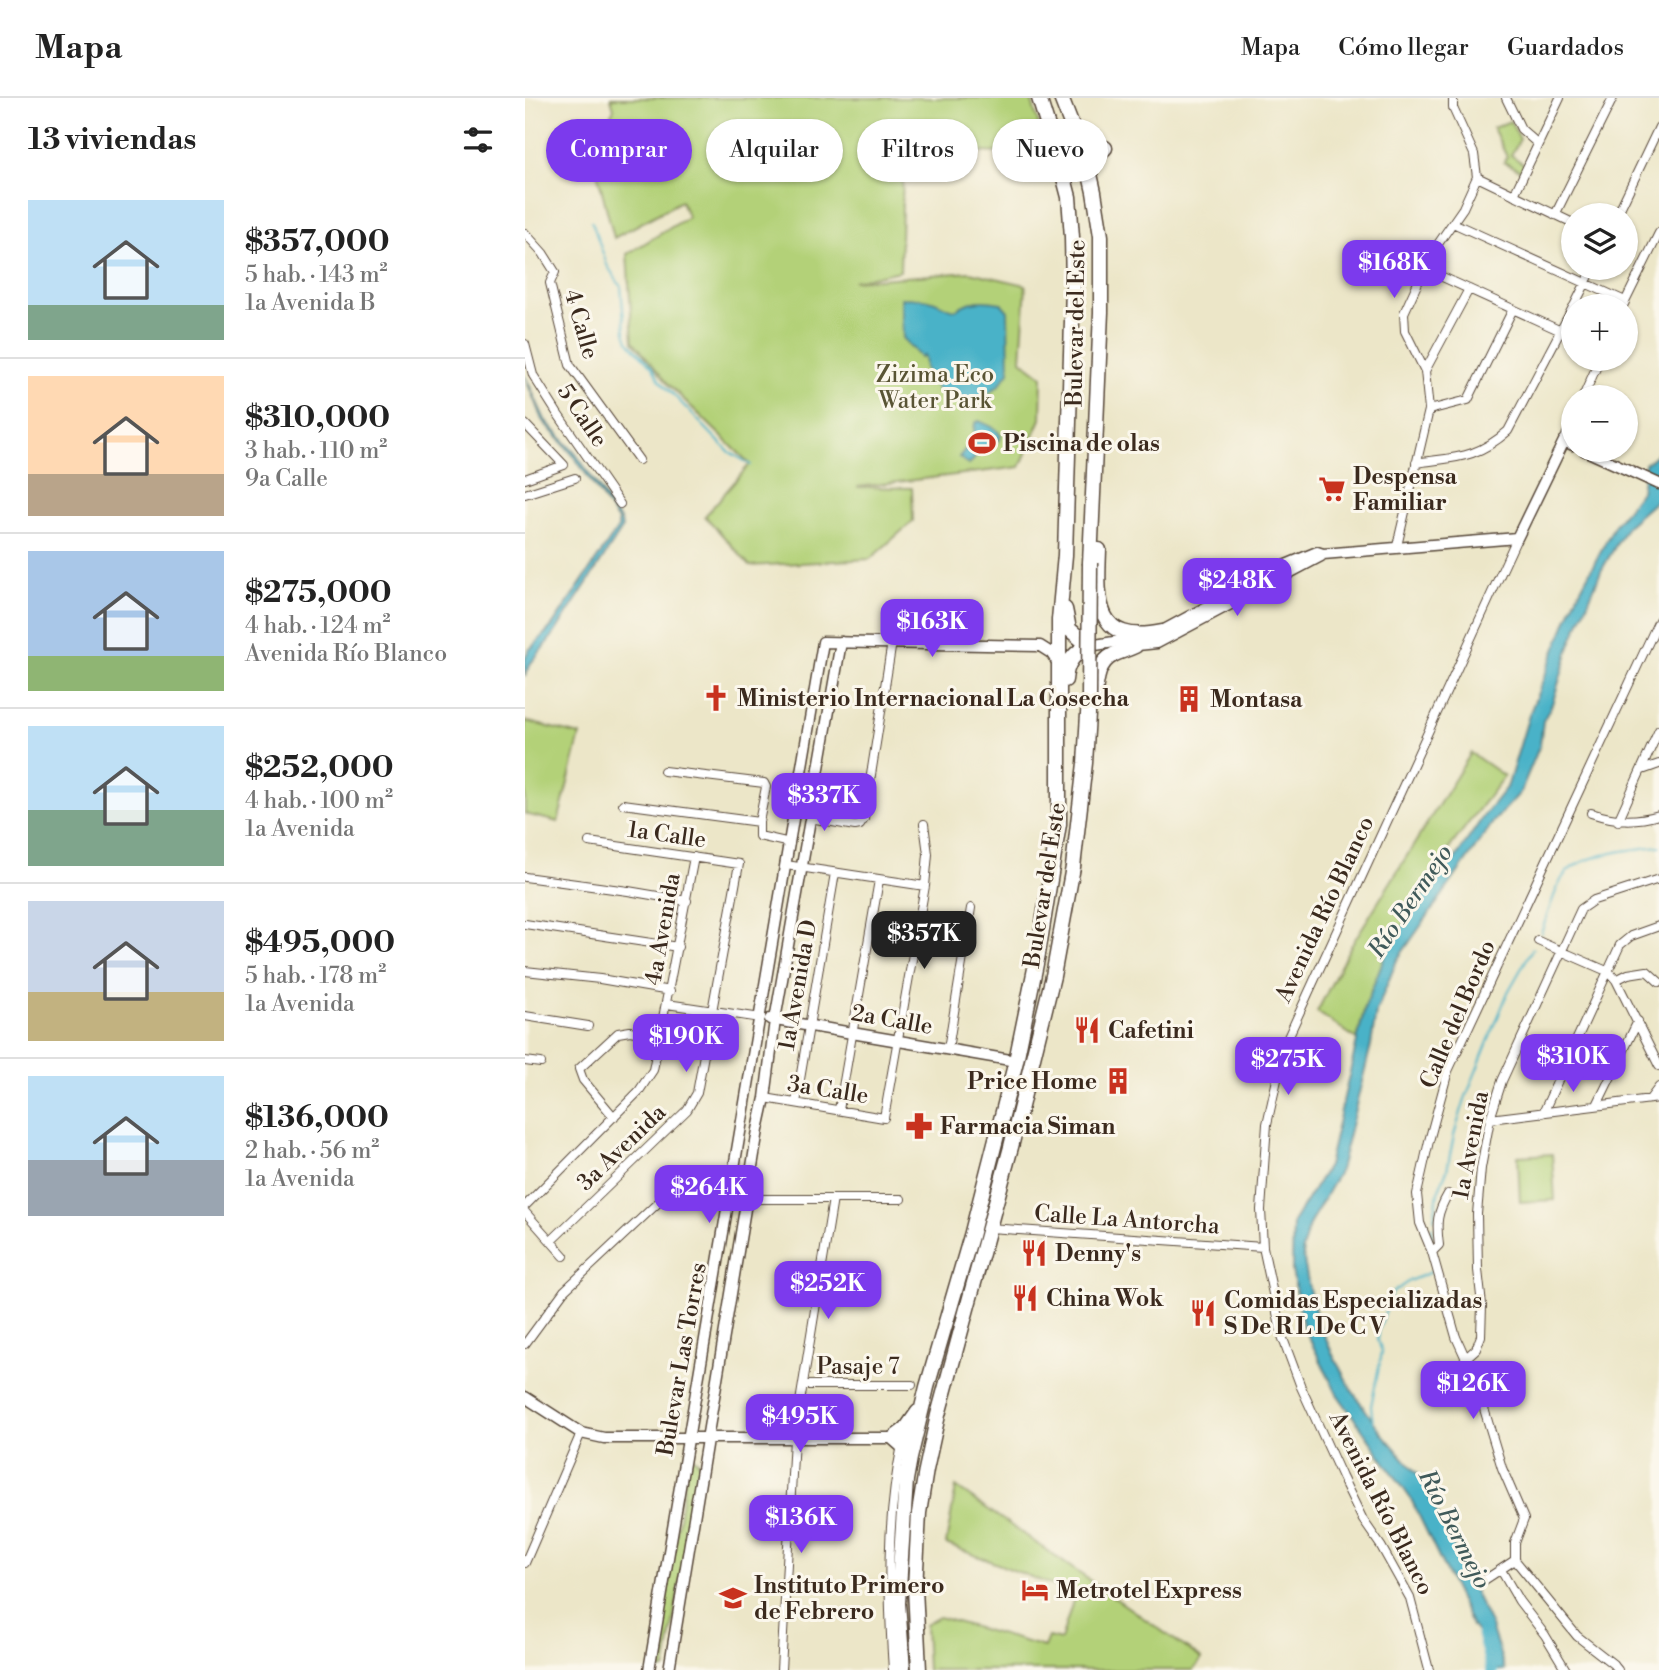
<!DOCTYPE html>
<html lang="es">
<head>
<meta charset="utf-8">
<style>
	body { margin:0; font-family:"Libre Bodoni",serif; background:#f2f2f2; color:#222; height:100vh; display:flex; flex-direction:column; font-size:26px; white-space:nowrap }
	* { box-sizing:border-box; margin:0 }
	p { font-size:23px; color:#767676 }
	.icon { flex:none; width:38px; height:38px; fill:none; stroke:currentColor; stroke-width:2; stroke-linecap:round; stroke-linejoin:round }
	.map { position:relative; flex:1; overflow:hidden }
	.drawer { display:flex; flex-direction:column; background:#fff; width:525px }
	.drawer>* { flex:none }
	.banner { position:absolute; left:21px; top:21px; width:665px; height:63px; display:flex; gap:14px }
	.fabs { position:absolute; left:1036px; top:105px; display:grid; gap:14px }
	.fabs a { display:grid; place-items:center; width:77px; height:77px; border-radius:50%; background:#fff; box-shadow:0 2px 5px #0004; font-size:35px }
	.price { position:absolute; translate:-50% -60px; padding:0 16px; border-radius:14px; background:#7c3aed; color:#fff; font-size:23px; line-height:46px; filter:drop-shadow(0 2px 4px #0008) }
	.price::after { content:''; position:absolute; left:50%; top:42px; width:21px; height:16px; margin-left:-10px; background:inherit; clip-path:polygon(0 0,100% 0,50% 100%) }
	.price.selected { background:#222; color:#fff }
	ul { padding:0; list-style:none }
	li { display:flex; align-items:center; gap:21px; height:175px; padding:0 28px }
	li+li { border-top:2px solid #e0e0e0 }
	li span { display:grid; place-items:center; flex:none; width:196px; height:140px; border-radius:0px; color:#555 }
	li>.icon { margin-inline-start:auto }
	span .icon { width:84px; height:84px; fill:#fffc; stroke-width:1 }
	li b { font-size:30px }
	h2 { display:flex; justify-content:space-between; align-items:center; height:84px; padding:0 28px; font-size:30px }
	.chip { padding:0 24px; border-radius:32px; background:#fff; box-shadow:0 2px 5px #0004; font-size:24px; line-height:63px }
	.chip.selected { background:#7c3aed; color:#fff }
	header { display:flex; align-items:center; gap:42px; box-sizing:border-box; height:98px; padding:0 35px; background:#fff; border-bottom:2px solid #e0e0e0 }
	header strong { font-size:33px }
	nav { display:flex; gap:38px; margin-inline-start:auto; font-size:24px }
	main { display:flex; flex:1; min-height:0 }
	.map>svg:first-child { display:block }
</style>
</head>
<body>
<header>
<strong>Mapa</strong>
<nav><a>Mapa</a><a>Cómo llegar</a><a>Guardados</a></nav>
</header>
<main>
<section class="drawer">
<h2>13 viviendas<svg class="icon" aria-label="filters" viewBox="0 0 24 24"><path d="M4 7h16M4 17h16"/><circle cx="9" cy="7" r="2"/><circle cx="15" cy="17" r="2"/></svg></h2>
<ul>
<li><span style="background:linear-gradient(#bfe0f5 75%,#7fa58c 0)"><svg class="icon" aria-label="home" viewBox="0 0 24 24"><path d="M3 11l9-7 9 7M6 9v11h12V9"/></svg></span><div><b>$357,000</b><p>5 hab. · 143 m²</p><p>1a Avenida B</p></div></li>
<li><span style="background:linear-gradient(#ffd9b3 70%,#b9a48a 0)"><svg class="icon" aria-label="home" viewBox="0 0 24 24"><path d="M3 11l9-7 9 7M6 9v11h12V9"/></svg></span><div><b>$310,000</b><p>3 hab. · 110 m²</p><p>9a Calle</p></div></li>
<li><span style="background:linear-gradient(#a9c7e8 75%,#8fb573 0)"><svg class="icon" aria-label="home" viewBox="0 0 24 24"><path d="M3 11l9-7 9 7M6 9v11h12V9"/></svg></span><div><b>$275,000</b><p>4 hab. · 124 m²</p><p>Avenida Río Blanco</p></div></li>
<li><span style="background:linear-gradient(#bfe0f5 60%,#7fa58c 0)"><svg class="icon" aria-label="home" viewBox="0 0 24 24"><path d="M3 11l9-7 9 7M6 9v11h12V9"/></svg></span><div><b>$252,000</b><p>4 hab. · 100 m²</p><p>1a Avenida</p></div></li>
<li><span style="background:linear-gradient(#c9d6e8 65%,#c2b280 0)"><svg class="icon" aria-label="home" viewBox="0 0 24 24"><path d="M3 11l9-7 9 7M6 9v11h12V9"/></svg></span><div><b>$495,000</b><p>5 hab. · 178 m²</p><p>1a Avenida</p></div></li>
<li><span style="background:linear-gradient(#bfe0f5 60%,#9aa5b1 0)"><svg class="icon" aria-label="home" viewBox="0 0 24 24"><path d="M3 11l9-7 9 7M6 9v11h12V9"/></svg></span><div><b>$136,000</b><p>2 hab. · 56 m²</p><p>1a Avenida</p></div></li>
</ul>
</section>
<div class="map">
<svg width="1134" height="1572" viewBox="0 0 1134 1572">
	<rect width="100%" height="100%" fill="#fbf7ec"/>
	<filter id="ink" filterUnits="userSpaceOnUse"><feTurbulence type="fractalNoise" baseFrequency=".0143" numOctaves="2"/><feDisplacementMap in="SourceGraphic" scale="14" xChannelSelector="R" yChannelSelector="G"/><feConvolveMatrix kernelMatrix="1 2 1 2 8 2 1 2 1" color-interpolation-filters="sRGB"/></filter>
	<filter id="wash" filterUnits="userSpaceOnUse"><feTurbulence type="fractalNoise" baseFrequency=".00686" numOctaves="4" result="noise"/><feDisplacementMap in="SourceGraphic" scale="28" xChannelSelector="R" yChannelSelector="G"/><feGaussianBlur stdDeviation="1.57" result="paint"/><feColorMatrix in="noise" values="0 0 0 0 0 0 0 0 0 0 0 0 0 0 0 0 0 1.4 0 .05"/><feComposite in="paint" operator="in"/></filter>
	<g filter="url(#wash)">
		<rect width="100%" height="100%" fill="#ece6c8"/>
		<path fill="#b3d178" stroke="#777e4b" stroke-width="2" d="M86,0h420l21,73 -32,-18 -107,-2 -10,21 -3,99 -47,10 117,-9 56,13 -5,75 21,16 -1,43 -21,48 -163,20 55,1 1,33 -43,38 -120,7 -45,-50 45,-52 -81,-79 -36,-44 -6,-87 61,-37 -7,-16 -67,37 -22,-86 22,-43z
			M985,23l10,18 -9,16 14,10 -4,6 -17,-9 3,-5 -14,-29z
			M0,623l55,14 -22,87 -33,-8z
			M946,655l33,23 -53,70 -18,34 -47,73 -21,54 -8,32 -40,-27 32,-63z
			M1027,1056l3,46 -35,2 -2,-46z
			M169,1360l6,5 -35,207h-10l33,-209z
			M431,1389l246,172 -9,11h-266l-2,-45 14,-8 105,30 4,-10 13,3 14,-46 -129,-50z"/>
		<path fill="#49b2c8" stroke="#426e73" stroke-width="2" d="M376,200c11,1 23,-1 34,4 8,3 12,7 21,8 13,-11 29,-10 45,-7l7,8 1,61 -10,13 -13,10 -14,5 -31,-5 -16,-26 -1,-14 -4,2 -17,-19z
			M0,278l20,44 31,34 45,67 1,8 -68,105 -23,29 -6,13v-17l3,-8 24,-25 66,-98v-7l-45,-66 -31,-35z
			M454,323l17,8 5,7c-2,7 -11,11 -18,12l-14,17 -10,-8 14,-17 2,-17z
			M1134,354v46l-32,28 -26,45 -30,72 -19,61 -9,17 -3,24 -20,48 -26,28 -97,139 -21,52 -5,33 -31,125 -31,55 -7,25 8,43 8,28 15,34 18,34 30,43 39,45 71,149 14,44h-13l-6,-26 -14,-18 -61,-127 -74,-105 -34,-68 -11,-55 1,-49 35,-56 37,-159 21,-54 30,-48 38,-45 31,-46 23,-29 21,-70 47,-117 38,-72 27,-35 4,-27z"/>
		<g fill="none" stroke-linecap="round" stroke-linejoin="round">
			<path stroke="#49b2c8" stroke-width="2" d="M67,124l15,43 14,22 4,45 3,9 25,27 6,12 69,71 23,14
				M1016,835c7,-18 12,-40 22,-56 14,-23 71,-28 96,-31
				M909,1121l4,-27 9,-22 7,-35 11,-36 43,-107 25,-44
				M906,1144l1,-15
				M848,1324l-2,-16 11,-54 -4,-12 1,-10 13,-37 17,-12 22,-9"/>
			<path stroke="#49b2c8" stroke-width="12" d="M957,1534l10,38"/>
		</g>
	</g>
	<g filter="url(#ink)">
		<g fill="none" stroke-linecap="round" stroke-linejoin="round">
			<defs>
				<path id="street" d="M981,0l15,31 17,15
					M952,79l96,46
					M989,97l46,-97
					M1030,117l58,-117
					M1092,117l42,-88
					M928,125l172,78
					M0,135l18,20 12,19 -5,11 20,82 69,95
					M900,171l136,62
					M1099,206l35,-71
					M1049,208l19,-38
					M0,246l8,31 24,38 63,91
					M900,273l44,-82
					M1058,299l17,-38
					M904,312l39,-10 45,-91
					M0,326l39,41 -39,14
					M1039,343l9,-22
					M891,365c40,-6 60,-4 92,-32l65,-124
					M0,396l50,-16
					M872,448l32,-136 -4,-39 -20,-40 -1,-18 27,-59 32,-46 14,-31 -3,-23 -21,-46v-10
					M1117,672l17,-6
					M139,673l100,12 2,4 -7,35v14l31,7
					M98,706l136,18
					M1066,715c24,8 44,9 68,2
					M285,720l45,8 5,-1 4,-6 28,-177
					M1093,723l41,-91
					M261,767l139,21
					M0,779l103,14 59,10
					M0,826l153,23
					M1013,843l71,31 7,8 43,86
					M0,873l75,8 70,12
					M1091,882l12,-6 19,-3 12,11
					M142,906l94,14
					M0,918l63,10
					M423,951l23,-141
					M0,963l16,2
					M240,1000l119,20 41,-232 3,-32 -4,-30
					M1125,1001l9,-12
					M271,1005l39,-230
					M1072,1007l41,-84
					M314,1012l40,-230
					M1018,1015l77,-168 11,-9 28,-10
					M89,1019l-31,-37 -4,-11 39,-36 12,-2 31,6
					M965,1021l169,-21
					M0,1108l114,-115 14,-21 41,-213
					M0,1114l39,44
					M464,1130l274,19
					M26,1143l136,-131 10,-17 42,-229 -150,-22
					M907,1154l7,-7c-3,-23 -2,-32 9,-51
					M0,1246l39,-53 98,-92h239
					M941,1260l10,-9 5,-13 1,-31 -4,-35 -1,-56 4,-46 9,-49 12,-38 79,-172 13,-9 65,-21
					M278,1287h109
					M0,1465l56,-130
					M976,1472l18,31 26,34 21,35
					M958,1483l32,-21
					M256,1572l13,-231 39,-240
					M368,1572c-5,-76 -7,-151 9,-225
					M904,1572l-19,-72 -29,-52 -18,-26 -21,-43 -41,-90 -19,-51 -19,-89 -2,-37 6,-86 18,-80 232,-506
					M1093,1572l-5,-6 -36,-28 -62,-76v-17l9,-24 -22,-51 -27,-89 -19,-42 -24,-85 -12,-29 -3,-29 12,-53 19,-70 211,-451"/>
				<path id="secondary" d="M1059,352l75,34
					M630,537l126,-68 36,-15 6,2 194,-16 47,-97 9,4
					M564,548l50,-8
					M603,548l29,-3 164,-87
					M245,921l246,42
					M0,1299l56,36 23,5h311
					M124,1572l174,-1028 217,4 11,7 9,13
					M144,1572l89,-540 7,-32 10,-78 66,-378"/>
				<path id="highway" d="M536,0l28,72 5,22 7,44v76l-11,251
					M555,49l12,6 8,-1 5,-4
					M574,452c-2,50 -5,96 63,82
					M540,511l4,20 20,17
					M540,582c1,-16 9,-28 24,-34
					M569,604c2,-16 2,-39 19,-47 7,-4 14,-5 22,-9
					M385,1360l-8,-13 -8,-7 12,-9 12,-17
					M378,1572l-5,-67 8,-123 4,-22 17,-71 44,-151 45,-175 22,-107 21,-130v-204l6,-65 8,-268 -1,-50 -3,-40 -5,-19 -25,-80
					M394,1572l-4,-82 4,-75 7,-43 12,-55 73,-268 42,-171 20,-109 12,-104 4,-65"/>
			</defs>
			<use href="#street" stroke="#564638" stroke-width="10"/>
			<use href="#secondary" stroke="#564638" stroke-width="13"/>
			<use href="#highway" stroke="#564638" stroke-width="17"/>
			<use href="#street" stroke="#fff" stroke-width="8"/>
			<use href="#secondary" stroke="#fff" stroke-width="10"/>
			<use href="#highway" stroke="#fff" stroke-width="14"/>
			<defs>
				<path id="highway-bridge" d="M564,600l1,-135"/>
			</defs>
			<use href="#highway-bridge" stroke="#564638" stroke-width="17" stroke-linecap="butt"/>
			<use href="#highway-bridge" stroke="#fff" stroke-width="14"/>
		</g>
	</g>
	<defs>
		<symbol id="stadium-bare" viewBox="-9 -9 18 18"><path d="M0-5a6.5 5 0 1 0 0 10a6.5 5 0 1 0 0-10ZM-3.5-1.8h7v3.6h-7Z" fill="#c8321e" stroke="#fbf7ec" stroke-width="2.5" paint-order="stroke"/></symbol>
		<symbol id="supermarket-bare" viewBox="-9 -9 18 18"><path d="M-6-5.5h2.5l.6 2H6L4.5 2H-2.5L-4.4-4H-6ZM-1.5 3.2a1.3 1.3 0 1 0 .1 0ZM3 3.2a1.3 1.3 0 1 0 .1 0Z" fill="#c8321e" stroke="#fbf7ec" stroke-width="2.5" paint-order="stroke"/></symbol>
		<symbol id="church-bare" viewBox="-9 -9 18 18"><path d="M-1.2-6h2.4v3.5h3.3v2.4h-3.3V6h-2.4V-.1h-3.3v-2.4h3.3Z" fill="#c8321e" stroke="#fbf7ec" stroke-width="2.5" paint-order="stroke"/></symbol>
		<symbol id="building-bare" viewBox="-9 -9 18 18"><path d="M-4-6H4V6H1V3H-1V6H-4ZM-2.5-4.3h1.7v1.8h-1.7ZM.8-4.3h1.7v1.8H.8ZM-2.5-1h1.7V.8h-1.7ZM.8-1h1.7V.8H.8Z" fill="#c8321e" stroke="#fbf7ec" stroke-width="2.5" paint-order="stroke"/></symbol>
		<symbol id="restaurant-bare" viewBox="-9 -9 18 18"><path d="M-5-6h1v4h1v-4h1v4h1v-4h1v5L-1.5 .5V6h-2V.5L-5-1ZM5-6V6H3V1.5H1.5Q1.5-4 5-6Z" fill="#c8321e" stroke="#fbf7ec" stroke-width="2.5" paint-order="stroke"/></symbol>
		<symbol id="pharmacy-bare" viewBox="-9 -9 18 18"><path d="M-2-6h4v4h4v4h-4v4h-4v-4h-4v-4h4Z" fill="#c8321e" stroke="#fbf7ec" stroke-width="2.5" paint-order="stroke"/></symbol>
		<symbol id="hotel-bare" viewBox="-9 -9 18 18"><path d="M-6-4.5h1.5V1H6V5H4.5V3h-9V5H-6ZM-4 0a1.8 1.8 0 1 1 3.6 0ZM.5 0V-2.5h3Q6-2.5 6 0Z" fill="#c8321e" stroke="#fbf7ec" stroke-width="2.5" paint-order="stroke"/></symbol>
		<symbol id="school-bare" viewBox="-9 -9 18 18"><path d="M0-5L7-2L0 1L-7-2ZM-4 1L0 2.5L4 1V4Q0 6-4 4Z" fill="#c8321e" stroke="#fbf7ec" stroke-width="2.5" paint-order="stroke"/></symbol>
	</defs>
	<g fill-rule="evenodd">
		<use href="#stadium-bare" x="438" y="326" width="38" height="38"/>
		<use href="#supermarket-bare" x="788" y="372" width="38" height="38"/>
		<use href="#church-bare" x="172" y="581" width="38" height="38"/>
		<use href="#building-bare" x="645" y="582" width="38" height="38"/>
		<use href="#restaurant-bare" x="543" y="913" width="38" height="38"/>
		<use href="#building-bare" x="574" y="964" width="38" height="38"/>
		<use href="#pharmacy-bare" x="375" y="1009" width="38" height="38"/>
		<use href="#restaurant-bare" x="490" y="1136" width="38" height="38"/>
		<use href="#restaurant-bare" x="481" y="1181" width="38" height="38"/>
		<use href="#restaurant-bare" x="659" y="1196" width="38" height="38"/>
		<use href="#hotel-bare" x="491" y="1473" width="38" height="38"/>
		<use href="#school-bare" x="189" y="1481" width="38" height="38"/>
	</g>
	<g text-anchor="middle" stroke-width="6" stroke-linejoin="round" paint-order="stroke">
		<g font-size="23" fill="#3b2a1e" stroke="#fbf7ec">
			<text transform="translate(550 225) rotate(-89)" y="8">Bulevar del Este</text>
			<text transform="translate(57 226) rotate(74)" y="8">4 Calle</text>
			<text transform="translate(58 317) rotate(56)" y="8">5 Calle</text>
			<text transform="translate(142 736) rotate(8)" y="8">1a Calle</text>
			<text transform="translate(519 787) rotate(-81)" y="8">Bulevar del Este</text>
			<text transform="translate(799 811) rotate(-65)" y="8">Avenida Río Blanco</text>
			<text transform="translate(137 831) rotate(-80)" y="8">4a Avenida</text>
			<text transform="translate(272 887) rotate(-80)" y="8">1a Avenida D</text>
			<text transform="translate(932 916) rotate(-67)" y="8">Calle del Bordo</text>
			<text transform="translate(367 921) rotate(10)" y="8">2a Calle</text>
			<text transform="translate(303 991) rotate(9)" y="8">3a Calle</text>
			<text transform="translate(945 1047) rotate(-79)" y="8">1a Avenida</text>
			<text transform="translate(96 1049) rotate(-44)" y="8">3a Avenida</text>
			<text transform="translate(602 1121) rotate(4)" y="8">Calle La Antorcha</text>
			<text transform="translate(156 1261) rotate(-80)" y="8">Bulevar Las Torres</text>
			<text x="333" y="1276">Pasaje 7</text>
			<text transform="translate(857 1405) rotate(63)" y="8">Avenida Río Blanco</text>
		</g>
		<g font-size="23" fill="#595434" stroke="#fbf7ec">
			<text x="410" y="284">Zizima Eco<tspan x="410" dy="26">Water Park</tspan></text>
		</g>
		<g font-size="23" font-weight="bold" fill="#3b2a1e" stroke="#fbf7ec" text-anchor="start">
			<text x="478" y="353">Piscina de olas</text>
			<text x="828" y="386">Despensa<tspan x="828" dy="26">Familiar</tspan></text>
			<text x="212" y="608">Ministerio Internacional La Cosecha</text>
			<text x="685" y="609">Montasa</text>
			<text x="583" y="940">Cafetini</text>
			<text x="572" y="991" text-anchor="end">Price Home</text>
			<text x="415" y="1036">Farmacia Siman</text>
			<text x="530" y="1163">Denny's</text>
			<text x="521" y="1208">China Wok</text>
			<text x="699" y="1210">Comidas Especializadas<tspan x="699" dy="26">S De R L De C V</tspan></text>
			<text x="229" y="1495">Instituto Primero<tspan x="229" dy="26">de Febrero</tspan></text>
			<text x="531" y="1500">Metrotel Express</text>
		</g>
		<g font-size="24" font-style="italic" fill="#405a5a" stroke="#fbf7ec">
			<text transform="translate(885 803) rotate(-56)" y="8">Río Bermejo</text>
			<text transform="translate(930 1431) rotate(63)" y="8">Río Bermejo</text>
		</g>
	</g>
</svg>
<div class="fabs">
<a><svg class="icon" aria-label="layers" viewBox="0 0 24 24"><path d="M12 4l9 5-9 5-9-5zM3 14l9 5 9-5"/></svg></a>
<a>+</a>
<a>−</a>
</div>
<b class="price" style="left:869px;top:202px">$168K</b>
<b class="price" style="left:712px;top:520px">$248K</b>
<b class="price" style="left:407px;top:561px">$163K</b>
<b class="price" style="left:299px;top:735px">$337K</b>
<b class="price selected" style="left:399px;top:873px">$357K</b>
<b class="price" style="left:161px;top:976px">$190K</b>
<b class="price" style="left:1048px;top:996px">$310K</b>
<b class="price" style="left:763px;top:999px">$275K</b>
<b class="price" style="left:184px;top:1127px">$264K</b>
<b class="price" style="left:303px;top:1223px">$252K</b>
<b class="price" style="left:948px;top:1323px">$126K</b>
<b class="price" style="left:275px;top:1356px">$495K</b>
<b class="price" style="left:276px;top:1457px">$136K</b>
<div class="banner">
<a class="chip selected">Comprar</a>
<a class="chip">Alquilar</a>
<a class="chip">Filtros</a>
<a class="chip">Nuevo</a>
</div>
</div>
</main>
</body>
</html>
